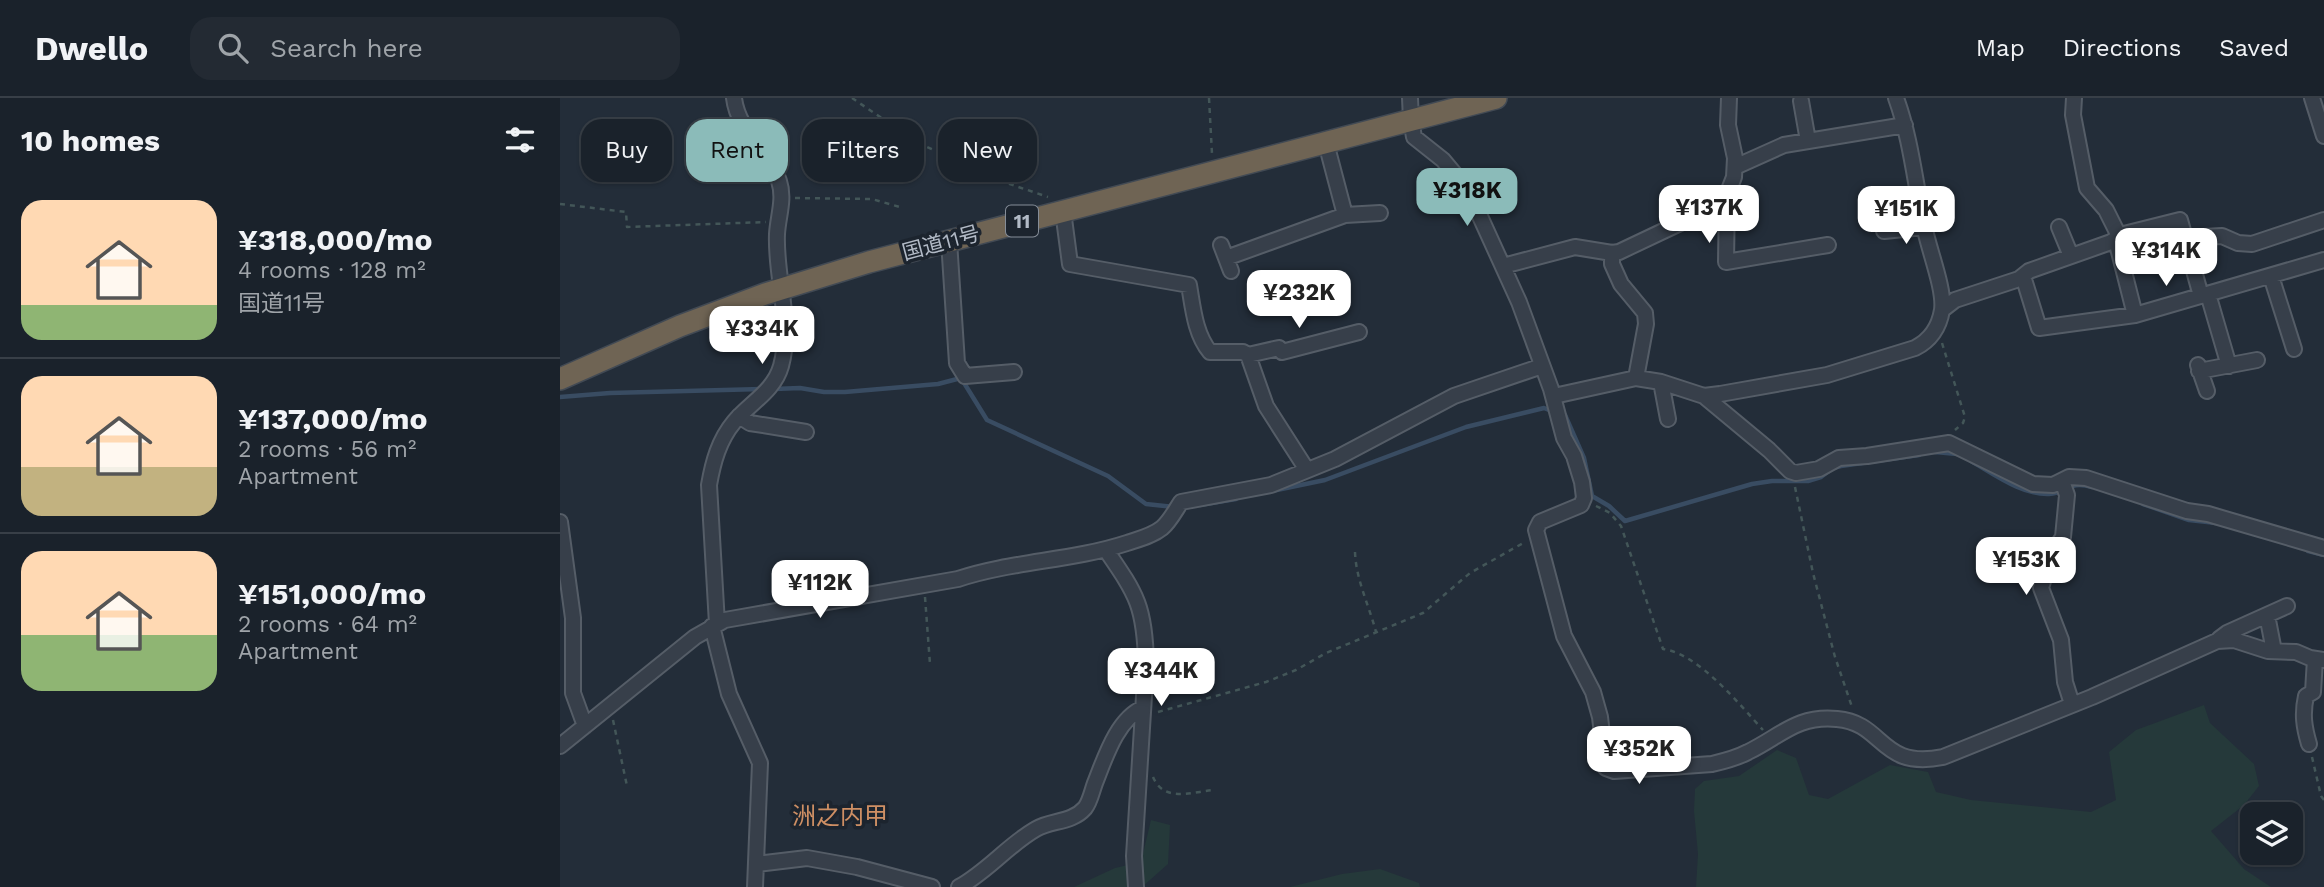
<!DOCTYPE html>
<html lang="en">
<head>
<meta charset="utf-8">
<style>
	body { margin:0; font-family:"Work Sans","Noto Sans JP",sans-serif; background:#232a33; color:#f1f3f6; height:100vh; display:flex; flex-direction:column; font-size:26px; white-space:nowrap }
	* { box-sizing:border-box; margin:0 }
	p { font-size:23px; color:#9fa4a9 }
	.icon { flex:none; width:38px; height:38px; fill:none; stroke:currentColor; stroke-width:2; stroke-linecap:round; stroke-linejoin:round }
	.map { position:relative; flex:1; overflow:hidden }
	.sheet { display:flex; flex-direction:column; background:#1a222b; width:560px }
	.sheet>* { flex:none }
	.banner { position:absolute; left:21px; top:21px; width:665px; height:63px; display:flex; gap:14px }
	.buttons { position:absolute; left:1680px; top:704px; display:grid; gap:14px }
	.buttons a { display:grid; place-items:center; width:63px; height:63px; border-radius:14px; background:#1a222b; box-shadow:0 2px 5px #0004,0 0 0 2px #383f47; font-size:35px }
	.price { position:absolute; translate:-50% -60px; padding:0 16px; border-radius:14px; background:#fff; color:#222; font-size:23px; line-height:46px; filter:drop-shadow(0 2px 4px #0008) }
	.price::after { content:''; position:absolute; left:50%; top:42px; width:21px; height:16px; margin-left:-10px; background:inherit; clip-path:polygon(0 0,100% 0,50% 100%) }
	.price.on { background:#8bbbb9; color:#111 }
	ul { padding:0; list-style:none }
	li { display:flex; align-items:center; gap:21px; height:175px; padding:0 21px }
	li+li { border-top:2px solid #383f47 }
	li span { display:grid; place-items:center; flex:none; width:196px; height:140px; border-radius:21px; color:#555 }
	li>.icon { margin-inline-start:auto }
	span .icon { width:84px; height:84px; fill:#fffc; stroke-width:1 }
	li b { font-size:30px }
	h2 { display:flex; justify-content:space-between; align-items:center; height:84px; padding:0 21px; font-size:30px }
	.tag { padding:0 24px; border-radius:21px; background:#1a222b; box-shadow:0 2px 5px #0004,0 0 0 2px #383f47; font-size:24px; line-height:63px }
	.tag.on { background:#8bbbb9; color:#111 }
	header { display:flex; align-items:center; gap:42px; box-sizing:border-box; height:98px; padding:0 35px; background:#1a222b; border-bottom:2px solid #383f47 }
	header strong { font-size:33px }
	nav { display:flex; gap:38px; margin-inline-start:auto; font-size:24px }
	.search { width:490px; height:63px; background:#232a33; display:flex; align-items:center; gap:18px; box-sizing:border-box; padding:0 24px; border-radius:21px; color:#9fa4a9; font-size:26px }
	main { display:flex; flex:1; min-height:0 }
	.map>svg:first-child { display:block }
</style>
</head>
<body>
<header>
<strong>Dwello</strong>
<div class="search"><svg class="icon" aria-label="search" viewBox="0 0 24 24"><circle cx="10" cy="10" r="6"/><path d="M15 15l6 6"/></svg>Search here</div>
<nav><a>Map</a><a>Directions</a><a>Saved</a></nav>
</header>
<main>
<section class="sheet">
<h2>10 homes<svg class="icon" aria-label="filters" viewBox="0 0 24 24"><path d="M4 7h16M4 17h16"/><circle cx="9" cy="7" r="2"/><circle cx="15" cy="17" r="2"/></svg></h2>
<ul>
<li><span style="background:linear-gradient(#ffd9b3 75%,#8fb573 0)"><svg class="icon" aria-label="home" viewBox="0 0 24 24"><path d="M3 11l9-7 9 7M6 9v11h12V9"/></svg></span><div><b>¥318,000/mo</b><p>4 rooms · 128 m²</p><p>国道11号</p></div></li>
<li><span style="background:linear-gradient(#ffd9b3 65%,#c2b280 0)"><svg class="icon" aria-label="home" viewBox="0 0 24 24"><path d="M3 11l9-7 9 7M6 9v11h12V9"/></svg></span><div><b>¥137,000/mo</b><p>2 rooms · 56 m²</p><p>Apartment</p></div></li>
<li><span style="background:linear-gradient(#ffd9b3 60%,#8fb573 0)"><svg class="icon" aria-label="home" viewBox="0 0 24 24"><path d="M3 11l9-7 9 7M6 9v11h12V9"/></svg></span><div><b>¥151,000/mo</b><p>2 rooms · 64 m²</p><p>Apartment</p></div></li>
</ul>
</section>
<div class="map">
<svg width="1764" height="789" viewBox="0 0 1764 789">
	<rect width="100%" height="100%" fill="#232d39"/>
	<path fill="#25393a" d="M1644,607l6,18 44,41 5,22 -15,19 -33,26 33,38 27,18h-575l2,-33 -4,-43 1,-22 9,-8 35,-5 38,-26 19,8 13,37 19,4 62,-34 38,7 8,20 35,8 120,12 25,-12 -7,-48 27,-22z
		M591,722l19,5 -2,39 -26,23h-68l41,-19 26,-6z
		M820,771l39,14 1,4h-130l52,-13z"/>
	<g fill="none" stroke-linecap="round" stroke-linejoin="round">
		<path stroke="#394c62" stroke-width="4.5" d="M214,291l26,-1 24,4h21l93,-8 23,-6 26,42 121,56 38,28 28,3
			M0,299l50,-4 152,-4
			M1005,317l19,43 8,38 17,10 16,15 127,-37 20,-3h36l13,-4 12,-9 8,-2 78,-11
			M1375,354l22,2
			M1411,363c23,13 51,34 78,33 19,-1 19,-14 43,-7
			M712,393l53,-11 141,-53 78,-19 10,4
			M1583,406l46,16 27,3
			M640,407l36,-6
			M1748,453l16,4"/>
		<defs>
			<path id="minor" d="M850,0l1,22 3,17 29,23 25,30 51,112 32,87 13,49 10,18 8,26 2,16 -3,7 -41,17 -4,8 28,106 29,56 7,25 6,51 8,3 98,-7c13,-3 25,-6 36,-12 33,-16 49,-37 89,-33 48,4 42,51 106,38l149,-60 125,-56 17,-1 34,11 28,1 14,6 14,2
				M1169,0l-1,27 7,33 -1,19 -7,18 -1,67 102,-17
				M1514,0l-1,17 14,73 19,22 13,26
				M1752,0l12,38
				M1241,3l7,40
				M766,45l19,72
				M1175,69l49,-22 121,-20
				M503,113l7,53 119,21c4,23 6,49 21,67h33l5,3 18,51 41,64
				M1499,129l12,29
				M1324,133l40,-4
				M1626,140l36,-2 16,7 14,1 72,-24
				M1556,142l19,75
				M389,143l8,122 8,13 49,-4
				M661,147l10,26
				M1052,155v11l9,20 24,29 1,11 -10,54
				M666,160l119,-43 35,-2
				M943,168l72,-19 37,6 7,-1 76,-36 32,-7
				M1463,178l16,52 96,-13 189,-55
				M1711,178l23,73
				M1648,196l21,72
				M1382,212l13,-10 64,-21 10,-8 82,-29 13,-8 56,-14 21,76
				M688,257l31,-7 3,4 77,-20
				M1638,267l9,26
				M1639,273l58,-11
				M1101,284l7,37
				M994,298l82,-18 25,4 43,14 16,-2 107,-19 88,-27c14,-7 24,-20 27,-38 3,-21 -14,-62 -18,-85 -9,-42 -13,-86 -28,-127
				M1144,298l65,54 21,21 6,2 23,-4 20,-11 28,-2 82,-13 84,41 20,1 16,-8 17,1 101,33 21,3 116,34
				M179,318l11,7 56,9
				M1502,383l5,14 -4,42 -13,20 -9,31 20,52 4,42 7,22
				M0,424l13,96v75l12,33
				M546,452c31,45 39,57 40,114l-12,192 2,31
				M1707,517l7,36
				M157,526l-8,-139c4,-23 10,-45 25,-63 16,-19 40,-31 47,-56 12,-44 -6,-88 -4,-132 1,-18 8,-35 2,-53 -10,-30 -41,-49 -45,-83
				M152,528l17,68 31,69 -5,124
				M1659,541l8,-6 60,-27
				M1749,646c-5,-17 -7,-30 -3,-48l7,-4 2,-33
				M0,648l135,-109 30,-17 233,-41c54,-18 114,-18 169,-36 12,-4 25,-7 35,-15 8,-7 13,-17 19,-26l90,-17 64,-26 119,-63 88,-30
				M197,766l50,-6 50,9 75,20
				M399,789c29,-16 49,-42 77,-58 15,-9 36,-6 49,-21 5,-6 7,-17 10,-25 10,-25 22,-64 48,-75"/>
			<path id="highway" d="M0,281l120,-53 85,-32 104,-32 627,-164"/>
		</defs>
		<use href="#minor" stroke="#555d67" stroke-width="18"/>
		<use href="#highway" stroke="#424a54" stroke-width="24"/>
		<path stroke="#435658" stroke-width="2.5" stroke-dasharray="5 5" stroke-linecap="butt" d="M292,0l68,46 65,28 7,6 56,19
			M649,0l3,56
			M235,100l77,1 31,9
			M0,106l66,8 1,15 139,-5
			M1382,245l23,74 -2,6 -8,7
			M1235,389l18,86 22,84 17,50
			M1036,408l14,7 11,13 42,123c36,5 76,55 100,81
			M795,454c1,28 14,53 21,80
			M365,499l5,67
			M598,614l108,-30 30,-12 30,-17 97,-40 47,-40 55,-31
			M53,622l14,66
			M1752,659l9,39 3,4
			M593,679c11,26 38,15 61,13"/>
		<use href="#minor" stroke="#373f4a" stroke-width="14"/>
		<use href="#highway" stroke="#6f6454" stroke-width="21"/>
	</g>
	<g text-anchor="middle" stroke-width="7" stroke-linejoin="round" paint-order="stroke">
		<rect fill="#1c242e" stroke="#858d98" stroke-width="2" x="446" y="107.5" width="32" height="31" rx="5"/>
		<g font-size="19" font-weight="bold" fill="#b2bac6">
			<text x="462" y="130">11</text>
		</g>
		<g font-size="21" fill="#b2bac6" stroke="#1c242e">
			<text transform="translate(381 145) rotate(-15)" y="7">国道11号</text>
		</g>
		<g font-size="24" fill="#ce8f64" stroke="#1c242e">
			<text x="280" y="726">洲之内甲</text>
		</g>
	</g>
</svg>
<div class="buttons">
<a><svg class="icon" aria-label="layers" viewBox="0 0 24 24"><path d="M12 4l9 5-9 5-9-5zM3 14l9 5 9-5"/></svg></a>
</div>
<b class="price on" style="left:907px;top:130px">¥318K</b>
<b class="price" style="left:1149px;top:147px">¥137K</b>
<b class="price" style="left:1346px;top:148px">¥151K</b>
<b class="price" style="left:1606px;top:190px">¥314K</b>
<b class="price" style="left:739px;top:232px">¥232K</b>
<b class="price" style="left:202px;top:268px">¥334K</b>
<b class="price" style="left:1466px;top:499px">¥153K</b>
<b class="price" style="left:260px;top:522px">¥112K</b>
<b class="price" style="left:601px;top:610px">¥344K</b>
<b class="price" style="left:1079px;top:688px">¥352K</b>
<div class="banner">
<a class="tag">Buy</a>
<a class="tag on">Rent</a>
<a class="tag">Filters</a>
<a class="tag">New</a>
</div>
</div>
</main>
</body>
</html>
